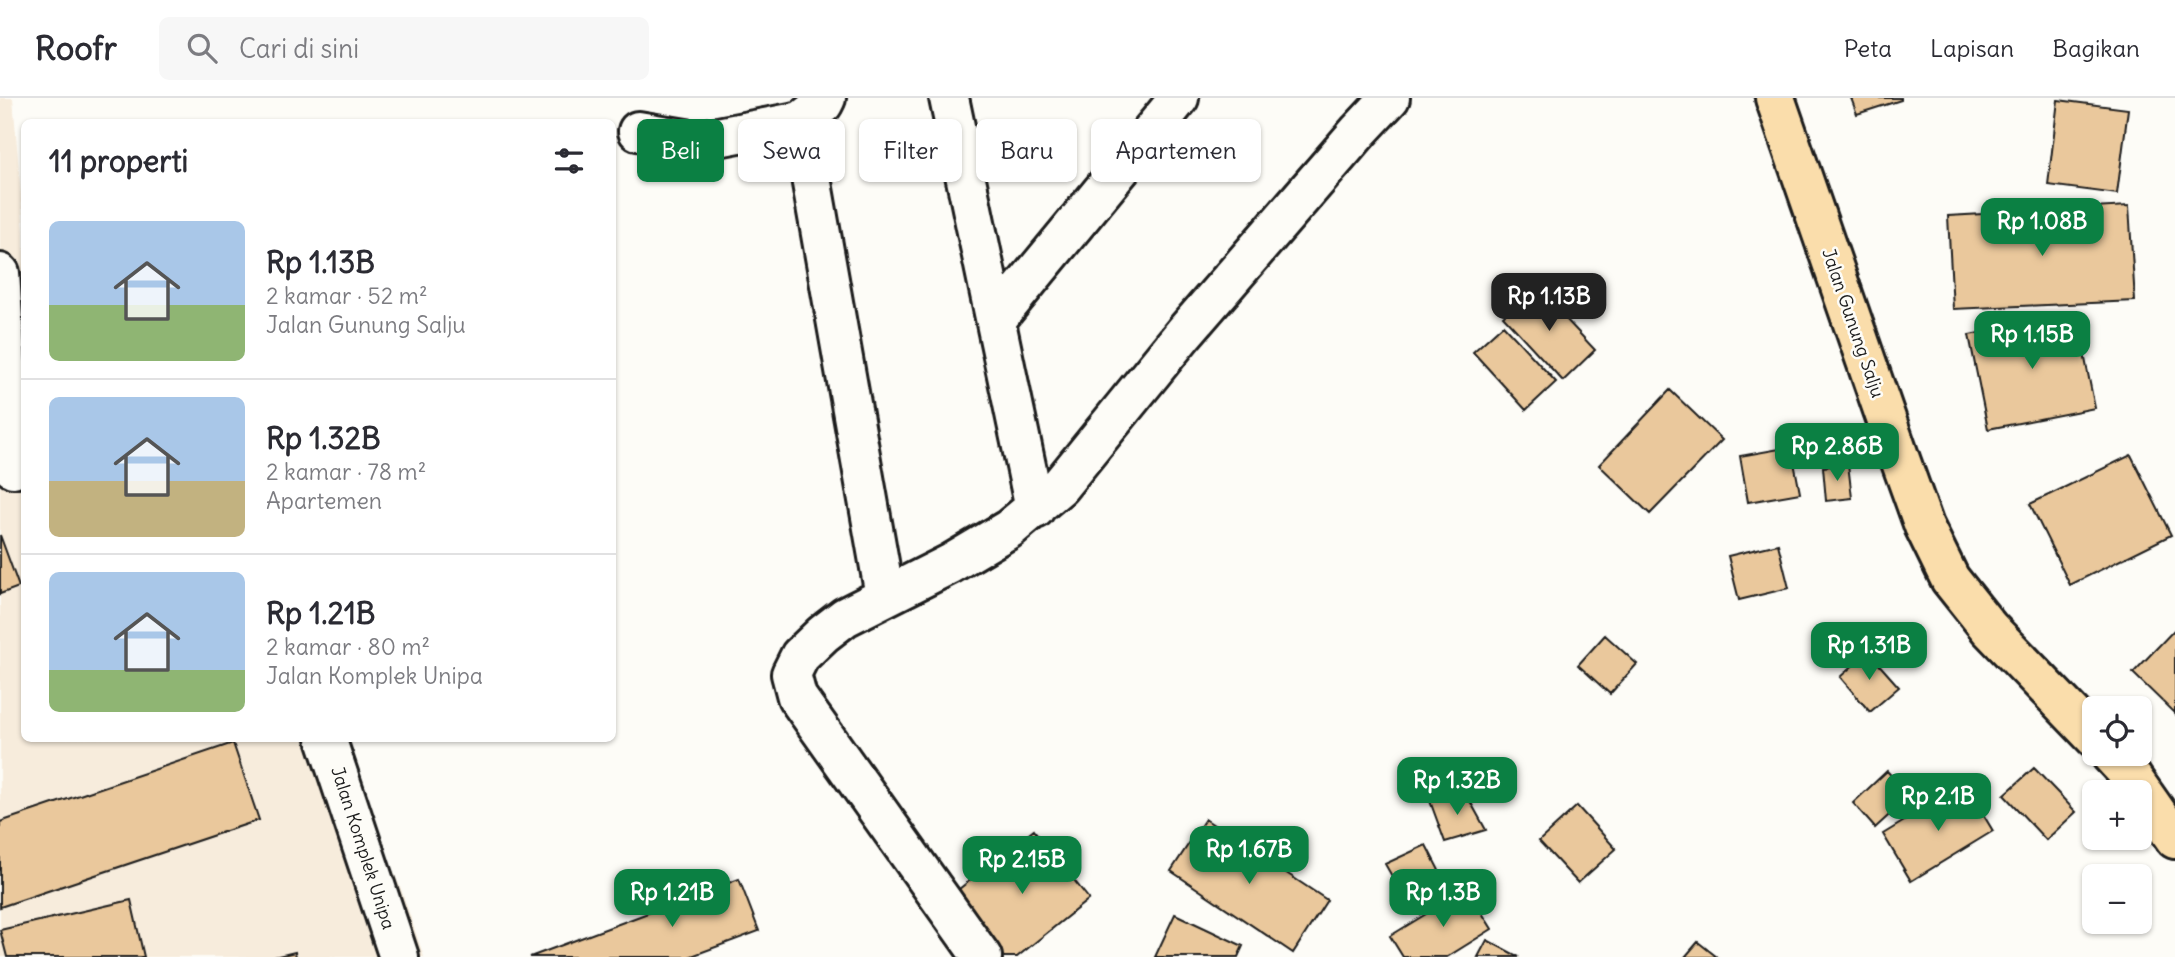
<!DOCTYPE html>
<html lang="id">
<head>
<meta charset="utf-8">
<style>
	body { margin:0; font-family:Delius,sans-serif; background:#f7f7f7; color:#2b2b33; height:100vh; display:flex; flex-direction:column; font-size:26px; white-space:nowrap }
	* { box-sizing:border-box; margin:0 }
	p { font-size:23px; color:#7c7c81 }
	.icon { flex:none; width:38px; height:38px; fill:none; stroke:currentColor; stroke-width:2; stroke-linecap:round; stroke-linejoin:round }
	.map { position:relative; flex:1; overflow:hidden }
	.drawer { position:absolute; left:21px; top:21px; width:595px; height:623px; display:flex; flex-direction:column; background:#fff; border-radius:10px; box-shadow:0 2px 5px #0004 }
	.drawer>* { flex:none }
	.top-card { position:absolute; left:637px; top:21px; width:665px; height:63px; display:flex; gap:14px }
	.tools { position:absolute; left:2082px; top:598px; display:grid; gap:14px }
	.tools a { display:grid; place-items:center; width:70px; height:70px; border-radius:10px; background:#fff; box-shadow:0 2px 5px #0004; font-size:35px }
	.price { position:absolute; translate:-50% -60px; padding:0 16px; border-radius:14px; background:#0b8043; color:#fff; font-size:23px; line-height:46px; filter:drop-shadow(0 2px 4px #0008) }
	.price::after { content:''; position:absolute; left:50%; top:42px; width:21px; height:16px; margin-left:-10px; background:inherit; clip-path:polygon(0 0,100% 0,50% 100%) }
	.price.on { background:#222; color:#fff }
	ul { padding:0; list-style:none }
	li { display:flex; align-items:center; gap:21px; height:175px; padding:0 28px }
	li+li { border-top:2px solid #e1e1e2 }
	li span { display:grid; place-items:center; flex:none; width:196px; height:140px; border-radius:10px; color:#555 }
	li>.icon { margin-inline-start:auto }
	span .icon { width:84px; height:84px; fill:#fffc; stroke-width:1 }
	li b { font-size:30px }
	h2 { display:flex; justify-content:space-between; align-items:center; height:84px; padding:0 28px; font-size:30px }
	.tag { padding:0 24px; border-radius:10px; background:#fff; box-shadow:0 2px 5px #0004; font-size:24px; line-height:63px }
	.tag.on { background:#0b8043; color:#fff }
	header { display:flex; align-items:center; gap:42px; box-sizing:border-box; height:98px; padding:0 35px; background:#fff; border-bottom:2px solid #e1e1e2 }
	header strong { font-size:33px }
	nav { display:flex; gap:38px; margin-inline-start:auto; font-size:24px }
	.search { width:490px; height:63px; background:#f7f7f7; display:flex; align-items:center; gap:18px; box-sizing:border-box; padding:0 24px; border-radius:10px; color:#7c7c81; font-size:26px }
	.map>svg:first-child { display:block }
</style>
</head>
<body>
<header>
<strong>Roofr</strong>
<div class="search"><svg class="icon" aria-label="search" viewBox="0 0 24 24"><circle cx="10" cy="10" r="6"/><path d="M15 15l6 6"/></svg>Cari di sini</div>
<nav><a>Peta</a><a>Lapisan</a><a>Bagikan</a></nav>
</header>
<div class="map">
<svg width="2175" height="859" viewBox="0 0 2175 859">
	<rect width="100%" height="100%" fill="#fdfcf7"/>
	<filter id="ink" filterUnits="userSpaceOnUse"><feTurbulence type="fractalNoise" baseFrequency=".0143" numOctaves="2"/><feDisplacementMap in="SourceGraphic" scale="14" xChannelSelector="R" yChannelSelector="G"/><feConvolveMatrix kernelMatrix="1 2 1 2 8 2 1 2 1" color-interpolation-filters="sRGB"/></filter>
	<g filter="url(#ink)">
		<path fill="#f7ecdc" d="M0,0h13l11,134v506l313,1 64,150 23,68h-424z"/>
		<path fill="#eac89c" stroke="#1c1c1c" stroke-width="2" d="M1851,0h50v2l-44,14z
			M2058,2l70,9 -11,85 -69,-9z
			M2129,108l6,95 -182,8 -5,-93z
			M1535,188l60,64 -32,31 -60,-65z
			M2076,216l19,94 -107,21 -19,-94z
			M1503,227l53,57 -30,28 -53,-58z
			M1670,292l52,50 -72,74 -51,-49z
			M1791,349l9,46 -52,9 -8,-46z
			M2131,357l40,80 -101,50 -40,-81z
			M1848,366l4,34 -26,3 -3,-34z
			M0,437l19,52 -19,7z
			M1778,446l11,44 -50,12 -11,-44z
			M2175,531v85l-42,-41z
			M1605,537l32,29 -27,30 -32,-29z
			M1868,554l31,35 -29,25 -30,-35z
			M233,645l26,77 -259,87v-85z
			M2034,670l42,44 -30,28 -42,-45z
			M1887,673l23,25 -35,32 -22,-25z
			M1965,686l28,47 -82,50 -28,-47z
			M1465,694l21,38 -41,12 -15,-41z
			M1577,708l39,43 -38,34 -39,-42z
			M1205,721l122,81 -34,53 -122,-82z
			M1034,732l55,69 -72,58h-13l-50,-64z
			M1426,747l18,35 -38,21 -21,-37z
			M739,781l20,52 -70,26h-159z
			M1467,791l25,40 -45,28h-44l-13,-21z
			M131,802l13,57h-137l-7,-27z
			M1175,816l68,32 -5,11h-83z
			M1487,842l32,17h-41z
			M1698,844l19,15h-32z
			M295,854l1,5h-22z"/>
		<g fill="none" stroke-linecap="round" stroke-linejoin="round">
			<defs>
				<path id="street" d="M949,0l86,411
					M801,23l22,-17 3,-6
					M638,33l59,10 104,-20 84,475
					M0,175l13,195
					M996,222l183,-222
					M326,640l73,219
					M982,859l-185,-260 -6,-23 9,-18 23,-22 22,-17 105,-53 59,-35 50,-42 125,-154 175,-202 31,-33"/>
				<path id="primary" d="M1775,0l126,364 23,64 26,53 39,49 106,110
					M2110,656l23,25 42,60"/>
			</defs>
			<use href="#street" stroke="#1c1c1c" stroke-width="44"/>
			<use href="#primary" stroke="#1c1c1c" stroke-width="44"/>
			<use href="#street" stroke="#fdfcf7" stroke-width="38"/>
			<use href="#primary" stroke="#faddab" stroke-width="38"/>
		</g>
	</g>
	<g text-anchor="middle" stroke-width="5" stroke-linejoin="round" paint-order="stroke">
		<g font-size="18" fill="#1c1c1c" stroke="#fdfcf7">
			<text transform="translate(1853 225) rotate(71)" y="6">Jalan Gunung Salju</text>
			<text transform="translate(363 750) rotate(72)" y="6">Jalan Komplek Unipa</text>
		</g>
	</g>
</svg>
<div class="tools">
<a><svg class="icon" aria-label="locate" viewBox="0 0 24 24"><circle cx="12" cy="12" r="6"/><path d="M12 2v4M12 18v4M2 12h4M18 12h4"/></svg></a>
<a>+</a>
<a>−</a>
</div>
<b class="price" style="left:2042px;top:160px">Rp 1.08B</b>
<b class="price on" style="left:1549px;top:235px">Rp 1.13B</b>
<b class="price" style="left:2032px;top:273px">Rp 1.15B</b>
<b class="price" style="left:1837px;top:385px">Rp 2.86B</b>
<b class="price" style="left:1869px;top:584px">Rp 1.31B</b>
<b class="price" style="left:1457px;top:719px">Rp 1.32B</b>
<b class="price" style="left:1938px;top:735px">Rp 2.1B</b>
<b class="price" style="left:1249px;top:788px">Rp 1.67B</b>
<b class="price" style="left:1022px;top:798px">Rp 2.15B</b>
<b class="price" style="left:672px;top:831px">Rp 1.21B</b>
<b class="price" style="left:1443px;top:831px">Rp 1.3B</b>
<div class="top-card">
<a class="tag on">Beli</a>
<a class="tag">Sewa</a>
<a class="tag">Filter</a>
<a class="tag">Baru</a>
<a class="tag">Apartemen</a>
</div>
<section class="drawer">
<h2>11 properti<svg class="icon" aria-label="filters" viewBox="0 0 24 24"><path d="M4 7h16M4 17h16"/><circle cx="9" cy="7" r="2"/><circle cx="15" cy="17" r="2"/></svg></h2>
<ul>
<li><span style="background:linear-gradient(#a9c7e8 60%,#8fb573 0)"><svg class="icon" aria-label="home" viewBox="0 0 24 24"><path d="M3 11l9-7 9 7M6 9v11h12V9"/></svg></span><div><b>Rp 1.13B</b><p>2 kamar · 52 m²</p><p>Jalan Gunung Salju</p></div></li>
<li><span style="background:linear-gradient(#a9c7e8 60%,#c2b280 0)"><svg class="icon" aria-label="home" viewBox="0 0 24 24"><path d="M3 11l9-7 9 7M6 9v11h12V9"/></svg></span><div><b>Rp 1.32B</b><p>2 kamar · 78 m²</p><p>Apartemen</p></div></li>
<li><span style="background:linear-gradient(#a9c7e8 70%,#8fb573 0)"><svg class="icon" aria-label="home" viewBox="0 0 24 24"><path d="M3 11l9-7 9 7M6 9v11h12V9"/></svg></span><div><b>Rp 1.21B</b><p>2 kamar · 80 m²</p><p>Jalan Komplek Unipa</p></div></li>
</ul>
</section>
</div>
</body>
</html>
